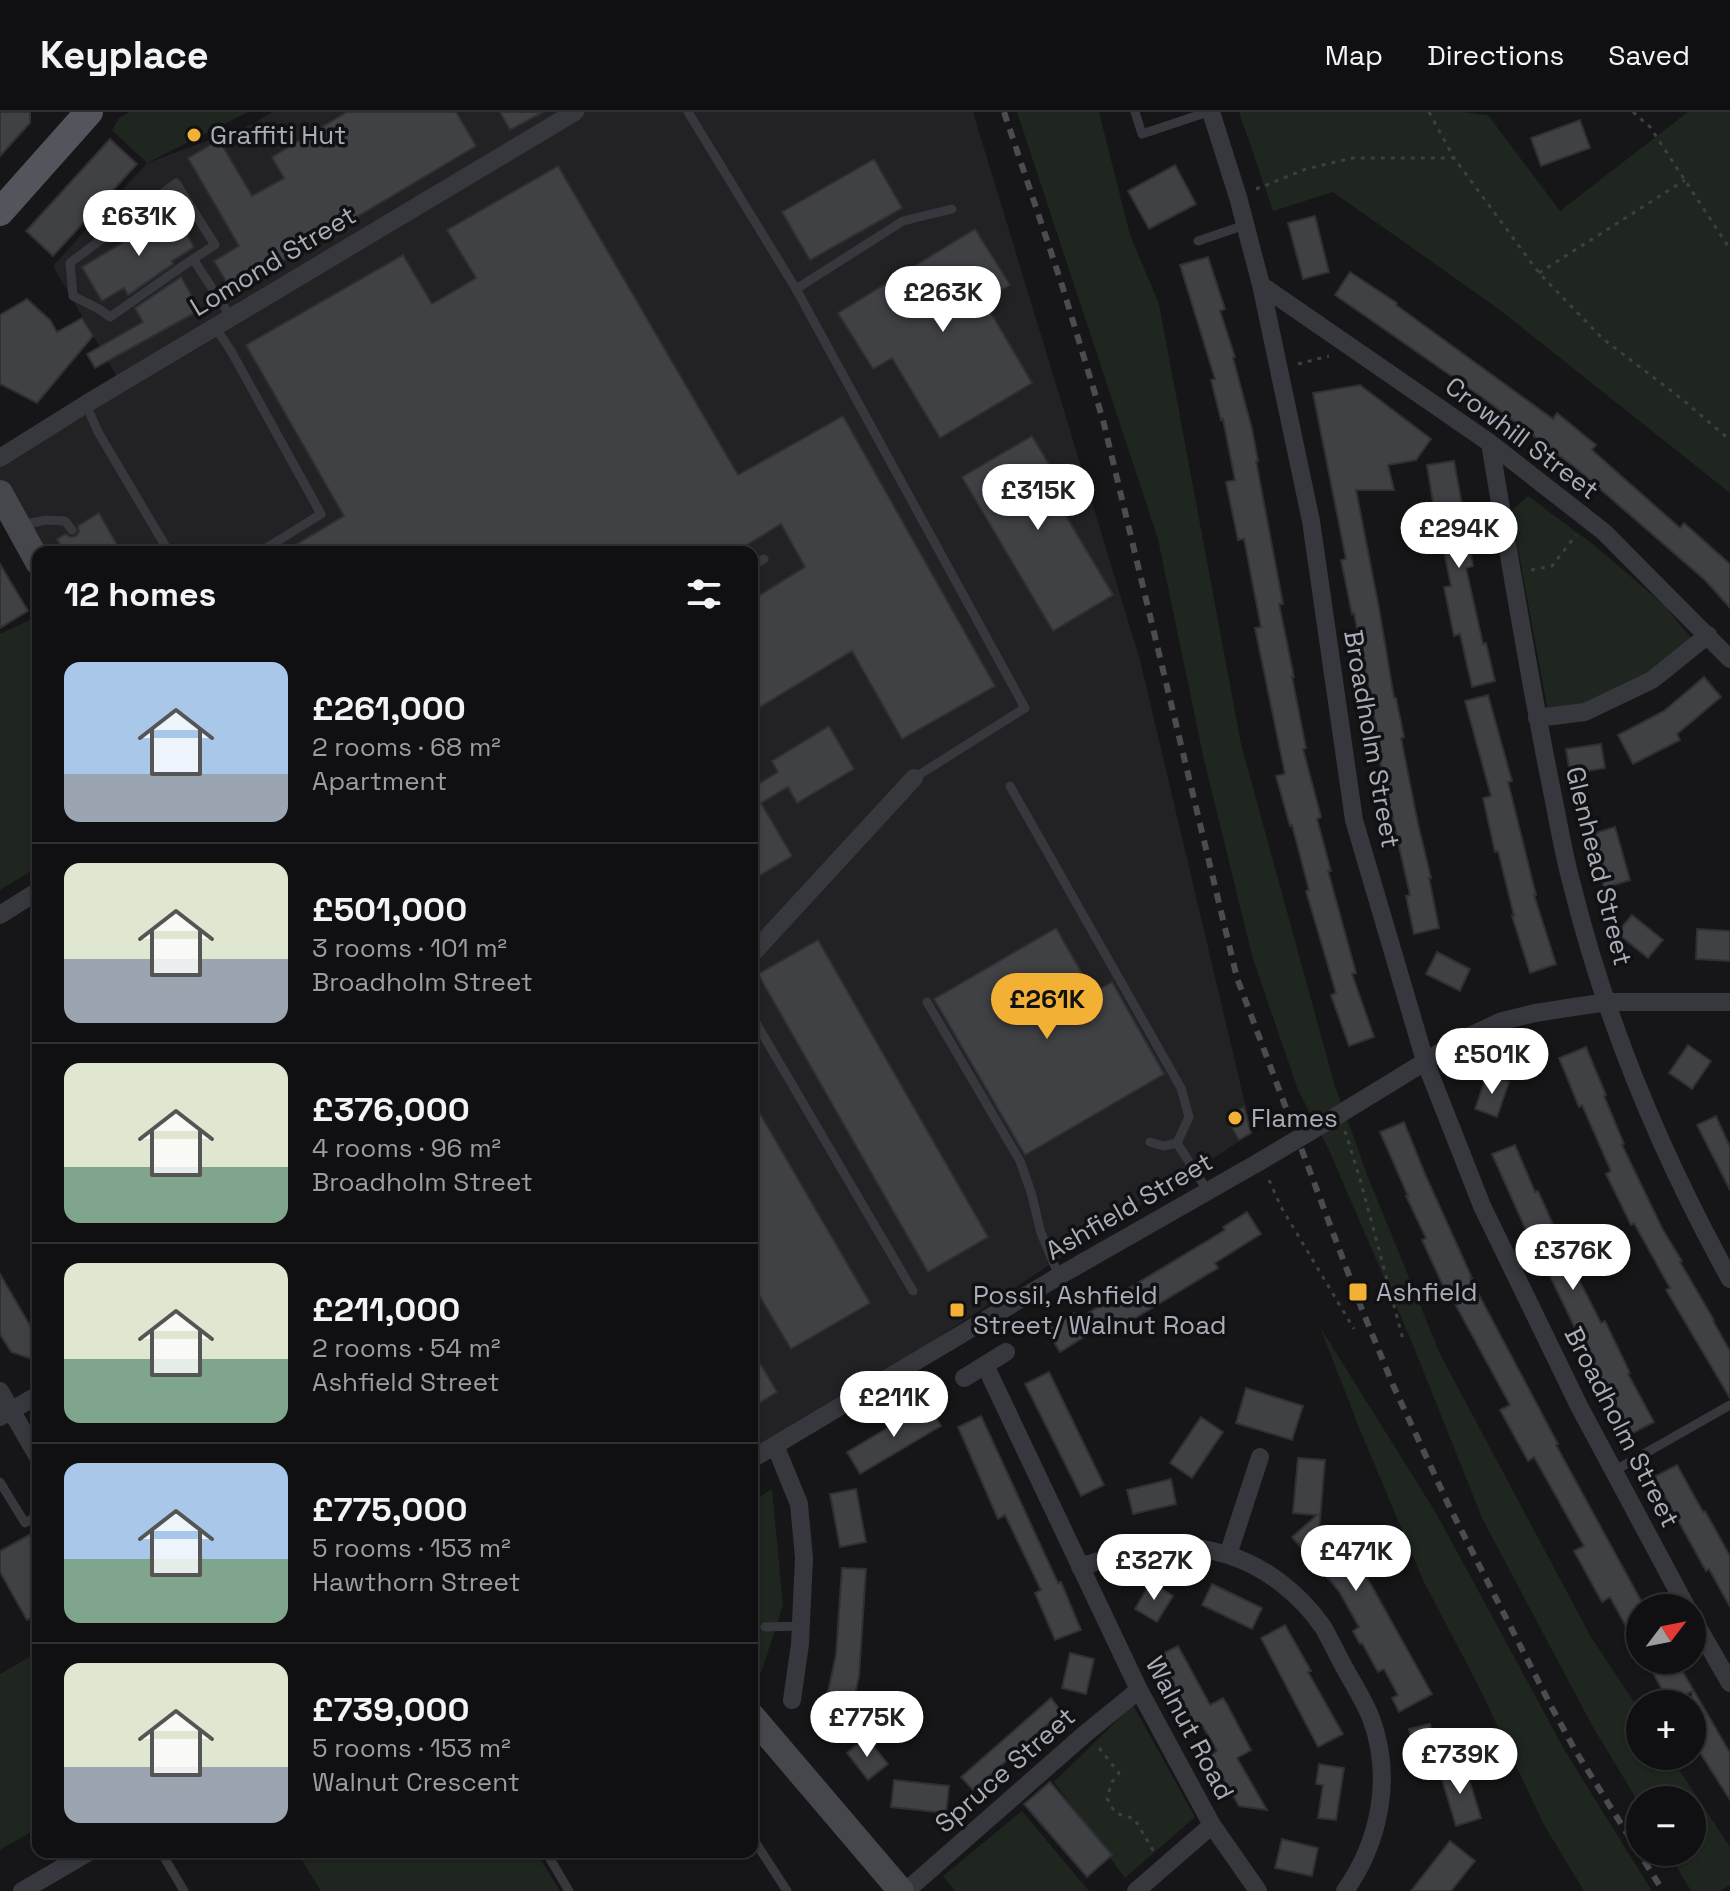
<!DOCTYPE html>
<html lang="en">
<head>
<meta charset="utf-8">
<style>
	body { margin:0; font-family:"Space Grotesk",sans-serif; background:#19191b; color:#f1f3f6; height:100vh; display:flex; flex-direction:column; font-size:30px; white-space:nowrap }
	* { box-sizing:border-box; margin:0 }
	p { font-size:26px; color:#9c9d9f }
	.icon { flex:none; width:44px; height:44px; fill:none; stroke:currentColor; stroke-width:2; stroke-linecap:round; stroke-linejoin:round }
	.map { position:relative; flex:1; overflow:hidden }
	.panel { position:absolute; left:32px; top:434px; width:726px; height:1312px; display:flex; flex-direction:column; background:#101012; border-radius:16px; box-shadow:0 2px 6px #0004,0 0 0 2px #303032 }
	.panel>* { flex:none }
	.needle { width:52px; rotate:58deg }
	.fabs { position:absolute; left:1626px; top:1482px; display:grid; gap:16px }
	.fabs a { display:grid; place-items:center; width:80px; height:80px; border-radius:50%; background:#101012; box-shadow:0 2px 6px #0004,0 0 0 2px #303032; font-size:40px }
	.price { position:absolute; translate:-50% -68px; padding:0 18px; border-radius:28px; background:#fff; color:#222; font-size:26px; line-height:52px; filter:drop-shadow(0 2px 4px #0008) }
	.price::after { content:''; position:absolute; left:50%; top:48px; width:24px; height:18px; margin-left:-12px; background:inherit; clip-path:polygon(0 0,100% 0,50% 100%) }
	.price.selected { background:#f2b134; color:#111 }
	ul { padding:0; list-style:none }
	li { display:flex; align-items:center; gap:24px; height:200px; padding:0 32px }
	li+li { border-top:2px solid #303032 }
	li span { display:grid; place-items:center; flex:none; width:224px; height:160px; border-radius:16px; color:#555 }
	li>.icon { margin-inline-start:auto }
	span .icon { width:96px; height:96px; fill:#fffc; stroke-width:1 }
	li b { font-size:34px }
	h2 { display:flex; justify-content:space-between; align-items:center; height:96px; padding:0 32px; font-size:34px }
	header { display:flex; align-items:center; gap:48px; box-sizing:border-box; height:112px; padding:0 40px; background:#101012; border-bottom:2px solid #303032 }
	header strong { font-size:38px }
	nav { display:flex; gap:44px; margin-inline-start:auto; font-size:28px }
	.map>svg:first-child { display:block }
</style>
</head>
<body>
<header>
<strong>Keyplace</strong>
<nav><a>Map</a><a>Directions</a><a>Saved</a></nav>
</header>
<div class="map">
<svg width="1730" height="1779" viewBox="0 0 1730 1779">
	<rect width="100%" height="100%" fill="#161618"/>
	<path fill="#222225" d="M272,0h701l167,548 112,473 -500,326v-907h-714l-38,-59v-35l120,-76 -67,-116 94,-103 106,-39z"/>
	<path fill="#1e261f" d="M130,0h118l-101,51 -35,-33 7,-12z
		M1017,0h82l31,123 29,69 82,440 93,339 34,94 72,177 151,283 49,74v45h30l60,91v38l-10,6h-29l-23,-39h24v-52h-52v5l-47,-78 -110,-207 -70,-175 -84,-195 -31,-60 -45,-131 -49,-199 -46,-221z
		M1239,0h223l26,3 72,96 128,-99h42v381l-234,-186 -163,-115 -60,19z
		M1528,384l66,49 70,60 28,34 -39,35 -59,28 -46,10 -37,-201z
		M38,504v251l-38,23v-256z
		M1320,1215l116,186 129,238 87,140h-68l-40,-66 -63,-134 -58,-111 -65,-155z
		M772,1377l11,116 -22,68 -9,-11v-160z
		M38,1540v176l-38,22v-176z
		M1133,1593l62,112 -70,61 -71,-96z
		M1022,1699l67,80h-134l-12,-15z
		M297,1740h239l24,39h-239z"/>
	<path fill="#404145" stroke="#303034" stroke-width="2" d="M0,0h30v11l-30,33z
		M347,0h109l20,34 -244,145 -18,-30 25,-15 -51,-88 31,-18 33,56 32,-18 -12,-21z
		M500,0h43l-33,18z
		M1580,8l10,28 -49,18 -10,-28z
		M110,27l27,25 -84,92 -27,-25z
		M874,47l28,49 -92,52 -28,-48z
		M1175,53l21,39 -47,25 -21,-38z
		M558,54l180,309 105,-59 152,270 -93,53 -50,-88 -100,61v-112l53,-33 -24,-43 -46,28h-451l60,-36 -98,-171 157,-90 29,49 44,-26 -29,-48z
		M174,100l20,35 -22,14 1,3 -45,31 -4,-7 -22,13 -20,-34z
		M1315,104l14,56 -26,7 -15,-56z
		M975,117l35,56 -26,16 48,82 -92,55 -48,-80 -19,11 -35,-56z
		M1208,145l17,52 -5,2 15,46 -2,1 19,71 6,32h-2l27,143h-4l15,73h-2l14,71 -3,1 18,68 -4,2 14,52h-3l28,102 -4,1 22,63 -25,9 -18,-51 5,-2 -30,-102 3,-1 -17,-65 -2,1 -14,-50 9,-2 -30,-146 6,-1 -17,-88 -6,1 -12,-58 9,-2 -12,-61 -2,1 -10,-40 4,-1 -35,-114z
		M1350,160l47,31 -1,2 157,114 4,-6 39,32 -4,5 88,78 4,-5 46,41v44l-24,-27 -129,-112 -87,-66 -155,-108z
		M181,165l19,33 -105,58 -8,-14 56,-32 -8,-14z
		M27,187l23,21 7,12 25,-14 11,18 -56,67 -37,-19v-69z
		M1360,273l71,54 -15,21 -28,5 6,25h-38l23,118 15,90h2l8,39 -3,1 17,86 13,54h-2l10,50 -25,6 -8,-38 4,-1 -18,-80h-2l-11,-59h3l-28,-143 -2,1 -11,-54 5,-1 -33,-166z
		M1032,324l44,74 -10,6 47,79 -60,36 -91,-154z
		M1454,349l19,105 -7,2 17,76 3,-1 9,38 -23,6 -12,-53 -6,2 -10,-49 7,-1 -13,-65h-2l-9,-56z
		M99,401l22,39h-57l-7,-13 9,-5 4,3 6,-1 3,-4 -1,-6z
		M0,452l28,47 -28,17z
		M1704,565l17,20 -44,37 3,6 -47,24 -15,-29 46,-24z
		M1488,583l24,86 -4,1 28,113h-2l22,69 -26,9 -18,-57h2l-16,-65 -3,1 -12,-54 8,-2 -26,-95z
		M829,614l25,43 -57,34 -9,-16 -27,16 31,53 -40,24v-92l26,-16 -6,-11z
		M1601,632l4,24 -35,6 -4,-25z
		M1615,715l15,53 -26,8 -15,-53z
		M1632,803l31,25 -15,18 -31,-25z
		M1056,816l37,65 19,-11 52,92 -139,81 -91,-156z
		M1697,817l33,2v30l-34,-2z
		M818,828l170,297 -60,35 -170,-298z
		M1437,840l33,17 -10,22 -34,-17z
		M1688,933l23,16 -19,28 -23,-16z
		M1586,935l20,48 -2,1 20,48 -2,1 41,85 19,31 -2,1 34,58 -1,1 17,30v47l-64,-108 4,-2 -36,-65 -3,2 -25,-51 5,-3 -29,-66 -3,2 -20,-49z
		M1487,963l22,7 -12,35 -22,-8z
		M752,988l118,203 -79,46 -39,-66z
		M1244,995l7,26 -12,7 -13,-23z
		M1716,1004l14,31v43l-33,-65z
		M1404,1010l21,52 47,104h-2l88,166 -2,1 89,163h-5v44l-30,-55 -8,5 -28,-51 10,-5 -50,-89 -6,4 -28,-51 10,-5 -63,-116 -2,1 -23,-50 4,-2 -20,-42h2l-28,-64z
		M1515,1033l20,47 3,-1 29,65 34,67 4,-2 25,52 -2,1 26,48 -23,12 -25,-49 -3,1 -67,-139 -2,1 -42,-94z
		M1247,1100l14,22 -46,29 3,5 -109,66 -6,-9 -43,27 -13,-22 27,-17 4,6 147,-89 -2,-3z
		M0,1162l32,55 6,-4v36l-27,-9 -11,-18z
		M752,1238l25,42 -25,15z
		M1049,1260l55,113 -23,11 -56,-112z
		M1246,1276l57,18 -11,34 -56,-17z
		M928,1292l13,22 -81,48 -13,-22z
		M981,1304l77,167 3,-1 20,48 -26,10 -20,-47 6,-3 -36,-75 -7,4 -40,-92z
		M1201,1305l22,15 -31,46 -22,-15z
		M1298,1346l27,2 -6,71 41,46 5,-3 67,120 -33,18 -7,-14 6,-3 -14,-26 -6,3 -16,-29 -2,1 -7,-13 6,-4 -20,-36 -47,-54 25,-22 -24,-2z
		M1677,1353l26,47 2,-1 25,45v51l-21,-38 -3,2 -52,-94z
		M1171,1367l5,25 -43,10 -6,-24z
		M856,1377l10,53 -26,5 -10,-53z
		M38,1418v84l-11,6 -27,-48v-21z
		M842,1456l24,1 -7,107 -12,54 -26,-6 15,-69z
		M1151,1470l22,14 -16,26 -22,-13z
		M1212,1472l50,24 -10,21 -50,-24z
		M1285,1513l26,46 -3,1 35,62 -25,13 -57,-109z
		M1178,1534l32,59 13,-7 5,8 23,44 -14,8 30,52 -28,-4 -13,-22 -15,-29 6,-4 -15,-26 -5,3 -39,-72z
		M1070,1541l24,6 -8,35 -24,-6z
		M1646,1548h30l54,93v47l-38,-60v-49l-22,13z
		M1051,1586l11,14 -89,78 -12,-13z
		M1430,1612l7,31 -21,5 -7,-31z
		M866,1625l22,27 -20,16 -21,-27z
		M1319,1652l25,4 -8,52 -18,-2 5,-33 -7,-1z
		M1465,1654l16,52 -25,8 -16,-53z
		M894,1668l55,6 -3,27 -55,-6z
		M1050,1670l62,73 -25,22 -63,-73z
		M1282,1727l36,9 -6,28 -37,-8z
		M1450,1729l25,20 -24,30h-40z"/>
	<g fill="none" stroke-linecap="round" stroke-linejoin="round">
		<path stroke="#3d3f44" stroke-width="3" stroke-dasharray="4 6" stroke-linecap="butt" d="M1429,0l25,46 85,115 63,65 81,62 47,40
			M1633,0l17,15 80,122
			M1256,77l50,-20 46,-11h102
			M1539,161l146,-93
			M1298,252l31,-8
			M1531,458l21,-4 24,-31
			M1345,1019l15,48 44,164
			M1269,1068l12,27 73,122
			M1099,1636l20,25 -7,9 -5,16c6,14 11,18 27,20l20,34"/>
		<path stroke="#37383d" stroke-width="9" d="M688,0l108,177 229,419 -111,70
			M1135,0l7,22 66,-22
			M1198,129l47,-16
			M193,147l-83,58 -11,-8 -26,-13 -3,-33 106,-80 39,62 -22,14 38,58
			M796,177l107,-68 49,-12
			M215,215l16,24 90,163 -61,38
			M86,292l12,28 71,120
			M22,413l24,-5 19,1 7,9
			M752,454l12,-7
			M1010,674l171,302 8,29 -12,26
			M927,890l93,159 11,31 10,41 18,43
			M752,904l161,275
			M1150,1030l13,4 14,-3
			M1177,1031l30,47
			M1614,1359l116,-66
			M0,1370l25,41 13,-8
			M765,1515l36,-1
			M752,1725l35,54
			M161,1740l23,39
			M546,1740l23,39"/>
		<path stroke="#37383d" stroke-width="18" d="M1211,0l27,85 23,88 50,236 43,299 71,241 57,145 97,200 108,202
			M1261,173l229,158 114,89 126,127
			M1490,331c20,118 39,236 63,353 6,30 11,60 19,89 34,137 90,271 158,394
			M0,346l86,-54 489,-292
			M1537,606l48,-6 67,-32 56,-45
			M0,803l38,-24
			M752,842l162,-176
			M1338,1003l121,-74 43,-20 33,-8 72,-11h123
			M985,1253l154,325 73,135 46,66
			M964,1266l42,-26
			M0,1279l38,66
			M0,1305l38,-22
			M775,1333l24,59 5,54 -4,86 -8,56
			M752,1347l307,-183 200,-114
			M1228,1443l32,-98
			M1080,1455c55,-18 89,-30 148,-12 38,12 72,39 95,72 7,12 13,25 20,38 9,17 21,35 28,53 22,59 9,123 -26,173
			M1692,1505l38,66
			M22,1779l67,-39
			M906,1779l180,-158 53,-43
			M1136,1779l76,-66"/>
		<path stroke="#45474d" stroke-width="26" d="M0,381l38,69
			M752,1604l149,175"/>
		<path stroke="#53555c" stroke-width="28" d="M0,100l89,-100"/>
		<path stroke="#4a4c52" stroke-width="6" stroke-dasharray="10 8" stroke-linecap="butt" d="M1004,0l57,170 42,138 134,558 124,329 32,78 57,123 101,198 24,44 88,141"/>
		<path stroke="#37383d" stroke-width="18" d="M1259,1050l79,-47"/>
	</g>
	<g fill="#f2b134" stroke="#111113" stroke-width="3">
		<circle cx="194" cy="23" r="8"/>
		<circle cx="1235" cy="1006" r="8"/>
		<rect x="1348" y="1170" width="20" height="20" rx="4"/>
		<rect x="949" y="1190" width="16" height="16" rx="4"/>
	</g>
	<g text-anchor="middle" stroke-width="7" stroke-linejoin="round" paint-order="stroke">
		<g font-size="26" fill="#a8adb8" stroke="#111113" text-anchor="start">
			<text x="210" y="32">Graffiti Hut</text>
			<text x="1251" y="1015">Flames</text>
			<text x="1376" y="1189">Ashfield</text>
			<text x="973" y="1192">Possil, Ashfield<tspan x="973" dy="30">Street/ Walnut Road</tspan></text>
		</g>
		<g font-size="26" fill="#a8adb8" stroke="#111113">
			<text transform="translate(273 149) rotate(-31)" y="9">Lomond Street</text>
			<text transform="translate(1522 326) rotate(37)" y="9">Crowhill Street</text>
			<text transform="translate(1372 627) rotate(80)" y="9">Broadholm Street</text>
			<text transform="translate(1599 754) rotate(76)" y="9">Glenhead Street</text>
			<text transform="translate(1129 1094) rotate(-30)" y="9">Ashfield Street</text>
			<text transform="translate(1622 1315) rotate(63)" y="9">Broadholm Street</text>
			<text transform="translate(1190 1616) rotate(62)" y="9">Walnut Road</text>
			<text transform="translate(1005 1658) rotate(-41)" y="9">Spruce Street</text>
		</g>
	</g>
</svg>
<div class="fabs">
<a><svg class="needle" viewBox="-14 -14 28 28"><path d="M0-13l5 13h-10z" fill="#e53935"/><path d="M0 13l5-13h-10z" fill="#9c9d9f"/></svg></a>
<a>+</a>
<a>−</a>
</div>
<b class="price" style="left:139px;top:146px">£631K</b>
<b class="price" style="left:943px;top:222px">£263K</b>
<b class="price" style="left:1038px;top:420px">£315K</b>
<b class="price" style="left:1459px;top:458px">£294K</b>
<b class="price selected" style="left:1047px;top:929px">£261K</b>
<b class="price" style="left:1492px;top:984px">£501K</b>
<b class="price" style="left:1573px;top:1180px">£376K</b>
<b class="price" style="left:894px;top:1327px">£211K</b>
<b class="price" style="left:1356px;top:1481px">£471K</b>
<b class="price" style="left:1154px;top:1490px">£327K</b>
<b class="price" style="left:867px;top:1647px">£775K</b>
<b class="price" style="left:1460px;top:1684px">£739K</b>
<section class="panel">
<h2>12 homes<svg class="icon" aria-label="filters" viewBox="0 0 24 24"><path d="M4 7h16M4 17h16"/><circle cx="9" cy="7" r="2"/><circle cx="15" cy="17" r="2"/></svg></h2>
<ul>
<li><span style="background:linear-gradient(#a9c7e8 70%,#9aa5b1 0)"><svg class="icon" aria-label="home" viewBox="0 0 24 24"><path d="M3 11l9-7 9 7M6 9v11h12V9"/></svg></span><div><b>£261,000</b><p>2 rooms · 68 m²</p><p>Apartment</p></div></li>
<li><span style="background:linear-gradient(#dfe7d0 60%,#9aa5b1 0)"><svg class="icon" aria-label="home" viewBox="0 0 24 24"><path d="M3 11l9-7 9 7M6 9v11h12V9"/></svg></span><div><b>£501,000</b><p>3 rooms · 101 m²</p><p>Broadholm Street</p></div></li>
<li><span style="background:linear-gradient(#dfe7d0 65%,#7fa58c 0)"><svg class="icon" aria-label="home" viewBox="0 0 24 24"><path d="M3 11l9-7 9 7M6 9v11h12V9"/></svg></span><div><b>£376,000</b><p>4 rooms · 96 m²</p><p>Broadholm Street</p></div></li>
<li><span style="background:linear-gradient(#dfe7d0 60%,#7fa58c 0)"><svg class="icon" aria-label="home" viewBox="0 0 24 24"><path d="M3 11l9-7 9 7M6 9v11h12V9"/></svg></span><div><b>£211,000</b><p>2 rooms · 54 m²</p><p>Ashfield Street</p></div></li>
<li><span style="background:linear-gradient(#a9c7e8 60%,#7fa58c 0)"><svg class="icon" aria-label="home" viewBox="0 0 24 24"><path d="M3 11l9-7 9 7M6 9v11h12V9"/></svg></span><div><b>£775,000</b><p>5 rooms · 153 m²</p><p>Hawthorn Street</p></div></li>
<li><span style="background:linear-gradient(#dfe7d0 65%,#9aa5b1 0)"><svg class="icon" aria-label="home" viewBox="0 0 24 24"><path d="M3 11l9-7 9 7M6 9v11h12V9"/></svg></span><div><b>£739,000</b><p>5 rooms · 153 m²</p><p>Walnut Crescent</p></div></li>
</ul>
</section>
</div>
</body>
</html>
